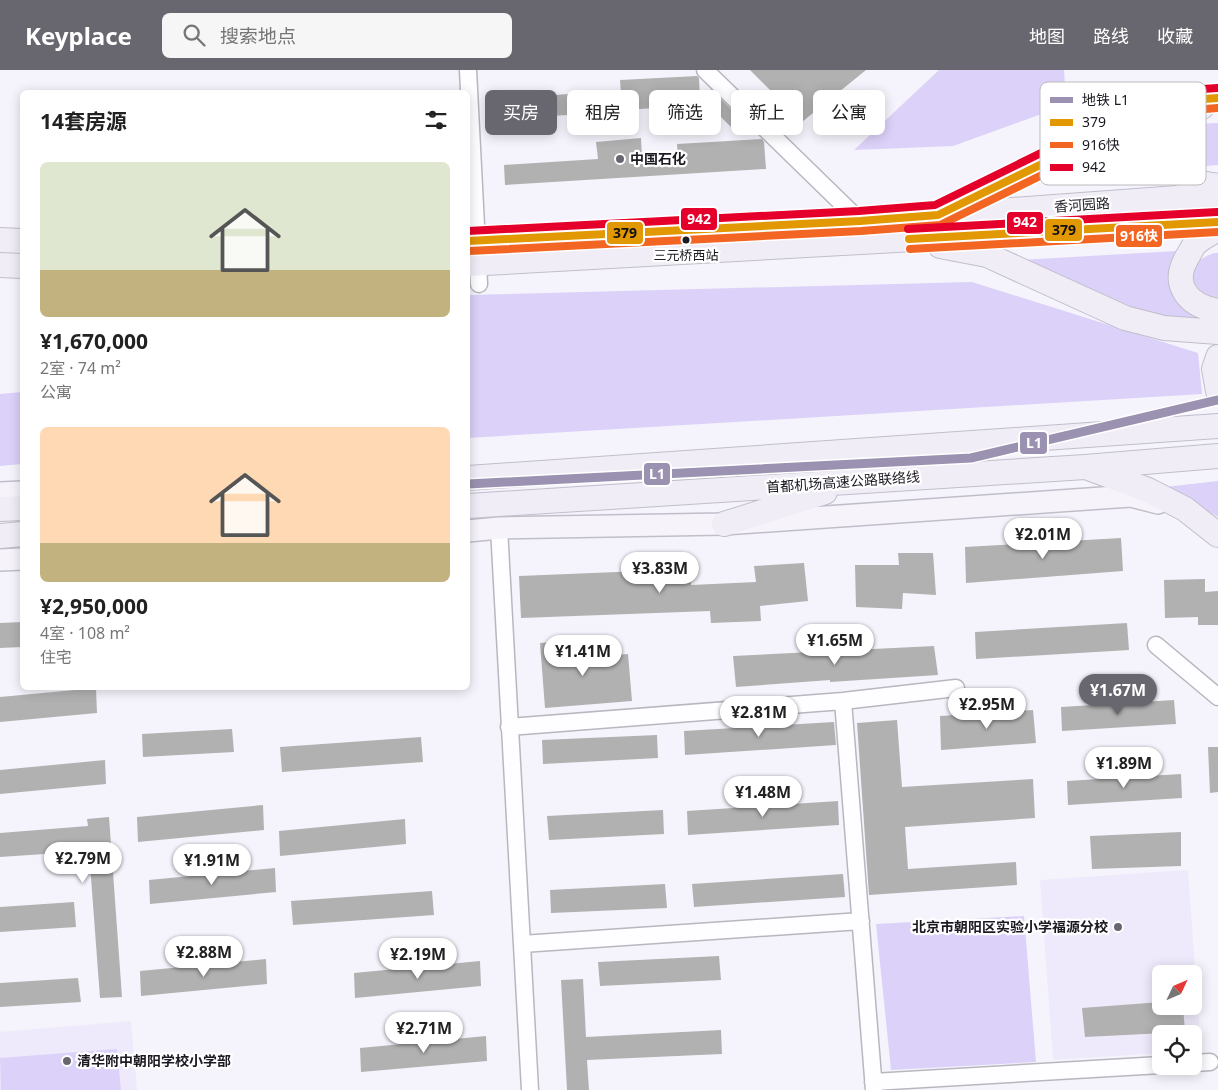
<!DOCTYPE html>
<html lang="zh">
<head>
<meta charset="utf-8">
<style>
	body { margin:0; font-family:"Noto Sans","Noto Sans SC",sans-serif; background:#f6f6f6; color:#222; height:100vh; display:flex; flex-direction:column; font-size:19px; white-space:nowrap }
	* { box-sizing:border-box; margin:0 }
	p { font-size:16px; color:#767676 }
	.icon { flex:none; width:28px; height:28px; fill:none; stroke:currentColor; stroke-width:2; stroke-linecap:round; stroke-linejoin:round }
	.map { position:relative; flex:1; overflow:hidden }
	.side { position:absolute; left:20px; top:20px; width:450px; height:600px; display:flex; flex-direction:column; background:#fff; border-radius:8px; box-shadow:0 2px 12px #0003 }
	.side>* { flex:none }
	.hud { position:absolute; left:485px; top:20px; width:475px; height:45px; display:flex; gap:10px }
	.needle { width:32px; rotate:46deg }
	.tools { position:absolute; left:1152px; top:895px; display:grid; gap:10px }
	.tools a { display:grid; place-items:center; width:50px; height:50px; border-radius:8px; background:#fff; box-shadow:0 2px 12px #0003; font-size:25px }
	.price { position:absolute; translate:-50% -42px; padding:0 11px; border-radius:18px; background:#fff; color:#222; font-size:16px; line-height:32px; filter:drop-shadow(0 1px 2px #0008) }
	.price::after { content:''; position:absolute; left:50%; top:30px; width:15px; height:11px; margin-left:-8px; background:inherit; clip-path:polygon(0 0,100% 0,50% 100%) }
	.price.active { background:#68666e; color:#fff }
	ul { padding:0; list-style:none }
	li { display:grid; align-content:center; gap:10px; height:265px; padding:0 20px }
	li span { display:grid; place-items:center; height:155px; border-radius:8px; color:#555 }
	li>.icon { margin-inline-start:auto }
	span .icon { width:90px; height:90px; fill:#fffc; stroke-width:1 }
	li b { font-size:21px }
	h2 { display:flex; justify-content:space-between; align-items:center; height:60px; padding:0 20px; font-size:21px }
	.chip { padding:0 18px; border-radius:8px; background:#fff; box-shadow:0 2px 12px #0003; font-size:18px; line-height:45px }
	.chip.active { background:#68666e; color:#fff }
	header { display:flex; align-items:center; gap:30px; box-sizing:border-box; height:70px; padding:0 25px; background:#68666e; color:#fff }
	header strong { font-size:24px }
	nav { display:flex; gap:28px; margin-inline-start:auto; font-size:18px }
	.search { width:350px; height:45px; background:#f6f6f6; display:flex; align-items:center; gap:12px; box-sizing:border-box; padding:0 18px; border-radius:8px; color:#767676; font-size:19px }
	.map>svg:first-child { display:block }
</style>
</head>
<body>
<header>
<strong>Keyplace</strong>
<div class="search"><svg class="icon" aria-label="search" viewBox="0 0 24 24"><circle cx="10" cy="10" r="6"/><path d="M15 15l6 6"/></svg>搜索地点</div>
<nav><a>地图</a><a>路线</a><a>收藏</a></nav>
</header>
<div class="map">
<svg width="1218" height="1020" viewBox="0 0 1218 1020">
	<rect width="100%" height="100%" fill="#f5f4fc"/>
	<path fill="#eeeafb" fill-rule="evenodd" d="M1188,800l13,180h-7v-16h-33v19l-108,7 -13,-180zM1161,904h33v32h-33z
		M131,951l6,69h-137v-58z"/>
	<path fill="#dcd1f8" d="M939,0h125l2,35 -113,41 -99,4z
		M1163,46l8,58 -148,7z
		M1218,53v42c-4,0 -8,1 -12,1 -23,-3 -26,-28 -11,-42z
		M1177,181c-10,19 -11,39 5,55 5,7 14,11 21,18l-83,-17 -100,-47z
		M1214,183h4v45c-18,-2 -35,-21 -19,-37 4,-4 10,-6 15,-8z
		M972,212l226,71 4,41 -734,44v-143z
		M22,322v72l-22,2v-72z
		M1218,411v36l-53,-30z
		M1024,846l12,146 -145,8 -15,-146z
		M117,979l4,41h-120l-1,-32z"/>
	<path fill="#b2b1b1" d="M750,0h116l-64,52z
		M697,6l2,2 1,22 11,-11 29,29 -9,9 -22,-22 -87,5 -2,-30z
		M583,23l1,21 -86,5 -2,-20z
		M641,68l1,21 36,-2 -1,-13 85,-5 2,3 2,27 -261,16 -1,-20 94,-6 -2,-17z
		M1121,468l2,33 -157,12 -1,-36z
		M898,483h35l3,42 -33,-2 -1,16 -46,-2 -1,-42h44z
		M804,493l4,38 -48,5 1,15 -50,2 -1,-12 -189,7 -2,-42 171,-7 1,16 65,-3 -2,-16z
		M1205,509v13l13,-1v34h-20v-8l-33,1 -1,-38z
		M22,552v25l-22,1v-25z
		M1127,553l2,27 -153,9 -1,-27z
		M578,570l2,18 48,-4 4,47 -87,7 -5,-65z
		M934,576l4,29 -108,7v-2l-94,7 -3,-31z
		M96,618l1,25 -97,9v-25z
		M1174,630l2,24 -114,7 -1,-24z
		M1033,640l3,33 -95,7 -1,-34z
		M897,650l5,67 131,-8 2,39 -130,9 3,42 108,-7 1,23 -148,10 -12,-172z
		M834,652l2,23 -151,10 -1,-24z
		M232,659l2,23 -91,5 -1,-23z
		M657,665l1,23 -115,6 -1,-24z
		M421,667l2,25 -141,10 -2,-25z
		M1208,677h10v45l-8,1z
		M105,690l1,24 -106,10v-24z
		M1181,704l1,24 -114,7 -1,-24z
		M838,731l1,24 -151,10 -1,-24z
		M263,735l1,25 -126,12 -1,-25z
		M663,740l1,24 -115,6 -2,-24z
		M109,747l13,180 -22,1 -11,-147 -89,6v-24l88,-7 -1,-7z
		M405,749l1,25 -126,12 -1,-25z
		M1181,762v34l-89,3 -2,-33z
		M275,798l1,24 -126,12 -1,-24z
		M843,804l2,23 -151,10 -2,-23z
		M665,814l2,24 -116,5 -1,-23z
		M432,821l2,24 -141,10 -2,-24z
		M74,832l2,25 -76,5v-25z
		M719,886l2,24 -121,6 -2,-24z
		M266,889l1,25 -126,12 -1,-25z
		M480,891l1,25 -126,12 -1,-25z
		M78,908l3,24 -81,5v-24z
		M583,909l3,58 135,-7 1,24 -135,6 2,30h-22l-6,-110z
		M1161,932v4h22l2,26 -100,5 -3,-29z
		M486,966l1,25 -126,11 -1,-24z"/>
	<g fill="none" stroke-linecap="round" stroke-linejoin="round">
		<defs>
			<path id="minor" d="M468,0l11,214
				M705,0l155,151
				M499,458l31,562
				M1156,575l62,52
				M843,631l31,389
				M509,657l334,-26 113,-13
				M522,874l339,-23
				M1194,993l16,-1
				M873,1012l288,-17"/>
			<path id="major" d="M0,423l22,-1
				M468,461l31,-3 225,-4 407,-28 27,7
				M0,490l22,-1"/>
			<path id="highway" d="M1202,37c-6,1 -14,0 -19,3 -5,2 -8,7 -10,11 -10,18 -10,40 8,53 11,8 24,10 37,12
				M949,140l189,-93 26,-15 54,-4
				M1218,159c-7,4 -17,9 -23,15 -2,2 -4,7 -6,10 -19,29 -3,51 29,57
				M0,170l22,1
				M468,171l392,-20 358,-26
				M940,176l47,9 138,63 39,10 54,4
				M468,194l750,-42
				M0,195l22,1
				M1218,287l-4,12 4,22
				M1091,399l57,21 37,19 33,26
				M468,408l750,-52
				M468,436l617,-39 133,-11
				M0,439l22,-1
				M724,454l101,-32
				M0,466l22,-2"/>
		</defs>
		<use href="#minor" stroke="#b8b7bf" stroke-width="19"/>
		<use href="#major" stroke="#c1beca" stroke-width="24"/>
		<use href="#highway" stroke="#c1beca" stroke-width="26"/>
		<use href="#minor" stroke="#fefdff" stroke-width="16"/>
		<use href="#major" stroke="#f6f4fa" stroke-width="21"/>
		<use href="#highway" stroke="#f0edf7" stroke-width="24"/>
		<defs>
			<path id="bus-1" d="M909,169l309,-17
				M468,171l392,-20 78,-6 200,-98 26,-15 54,-4"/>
			<path id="bus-2" d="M910,179l308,-17
				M469,181l392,-20 79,-6 202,-99 25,-14 51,-4"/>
			<path id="bus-3" d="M908,159l309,-17
				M468,161l391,-20 76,-6 198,-97 28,-16 56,-4"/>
		</defs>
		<use href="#bus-1" stroke="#fff" stroke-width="11"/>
		<use href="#bus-2" stroke="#fff" stroke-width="11"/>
		<use href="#bus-3" stroke="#fff" stroke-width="11"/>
		<use href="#bus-1" stroke="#e19803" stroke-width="8"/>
		<use href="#bus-2" stroke="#f26522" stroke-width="8"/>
		<use href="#bus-3" stroke="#e4002b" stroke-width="8"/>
		<defs>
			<path id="metro-1" d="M468,414l503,-26 247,-58"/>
		</defs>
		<use href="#metro-1" stroke="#fff" stroke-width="12"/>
		<use href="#metro-1" stroke="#9b91b1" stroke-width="9"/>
	</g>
	<g fill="#68666e" stroke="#fff" stroke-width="2">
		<circle cx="620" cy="89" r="5"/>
		<circle cx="1118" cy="857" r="5"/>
		<circle cx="67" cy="991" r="5"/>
	</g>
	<circle fill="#1c1922" stroke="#fff" stroke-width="2" cx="686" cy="170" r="4.5"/>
	<g text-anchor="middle" stroke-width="4.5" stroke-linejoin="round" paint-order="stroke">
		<g font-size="13" fill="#1c1922" stroke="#fff">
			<text x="686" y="190">三元桥西站</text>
		</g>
		<g font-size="14" font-weight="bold" fill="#1c1922" stroke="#fff" text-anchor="start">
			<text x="630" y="94">中国石化</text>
			<text x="1108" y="862" text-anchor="end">北京市朝阳区实验小学福源分校</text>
			<text x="77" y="996">清华附中朝阳学校小学部</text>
		</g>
		<g font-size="14" fill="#1c1922" stroke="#fff">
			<text transform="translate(1082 135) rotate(-4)" y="5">香河园路</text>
			<text transform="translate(843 412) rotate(-4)" y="5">首都机场高速公路联络线</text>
		</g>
	</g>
	<rect x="1040" y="12" width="166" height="103" rx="8" fill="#fff" stroke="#bbbabd" stroke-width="1"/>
	<rect x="1050" y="27" width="23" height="6" fill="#9b91b1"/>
	<rect x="1050" y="49" width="23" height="7" fill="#e19803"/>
	<rect x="1050" y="72" width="23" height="6" fill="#f26522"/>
	<rect x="1050" y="94" width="23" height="7" fill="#e4002b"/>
	<g font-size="14" fill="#1c1922">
		<text x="1082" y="35">地铁 L1</text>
		<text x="1082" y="57">379</text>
		<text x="1082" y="80">916快</text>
		<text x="1082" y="102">942</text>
	</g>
	<g stroke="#fff" stroke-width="2">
		<rect x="680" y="137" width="38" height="24" rx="5" fill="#e4002b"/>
		<rect x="1006" y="141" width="38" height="24" rx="5" fill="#e4002b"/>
		<rect x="1044" y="148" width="39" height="24" rx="5" fill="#e19803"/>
		<rect x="606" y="151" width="38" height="24" rx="5" fill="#e19803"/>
		<rect x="1115" y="154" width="48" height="24" rx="5" fill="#f26522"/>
		<rect x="1019" y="361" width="29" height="24" rx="5" fill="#9b91b1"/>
		<rect x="643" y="392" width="28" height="24" rx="5" fill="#9b91b1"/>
	</g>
	<g font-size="14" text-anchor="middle" font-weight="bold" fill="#fff">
		<text x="699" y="154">942</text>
		<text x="1025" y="157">942</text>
		<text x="1139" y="171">916快</text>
		<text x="1034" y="378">L1</text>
		<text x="657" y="409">L1</text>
	</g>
	<g font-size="14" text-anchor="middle" font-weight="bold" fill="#111">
		<text x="1064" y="165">379</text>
		<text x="625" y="168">379</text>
	</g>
</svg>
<div class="tools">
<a><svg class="needle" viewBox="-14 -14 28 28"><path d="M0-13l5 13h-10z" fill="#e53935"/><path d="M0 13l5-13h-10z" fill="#767676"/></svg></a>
<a><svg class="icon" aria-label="locate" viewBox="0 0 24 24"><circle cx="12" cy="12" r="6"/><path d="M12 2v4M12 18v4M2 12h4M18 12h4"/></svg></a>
</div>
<b class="price" style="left:1043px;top:490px">¥2.01M</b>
<b class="price" style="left:660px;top:524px">¥3.83M</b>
<b class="price" style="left:835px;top:596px">¥1.65M</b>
<b class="price" style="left:583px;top:607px">¥1.41M</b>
<b class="price active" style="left:1118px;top:646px">¥1.67M</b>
<b class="price" style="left:987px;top:660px">¥2.95M</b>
<b class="price" style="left:759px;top:668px">¥2.81M</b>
<b class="price" style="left:1124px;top:719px">¥1.89M</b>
<b class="price" style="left:763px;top:748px">¥1.48M</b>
<b class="price" style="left:83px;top:814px">¥2.79M</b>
<b class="price" style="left:212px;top:816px">¥1.91M</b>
<b class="price" style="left:204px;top:908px">¥2.88M</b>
<b class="price" style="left:418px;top:910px">¥2.19M</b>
<b class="price" style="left:424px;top:984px">¥2.71M</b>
<div class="hud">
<a class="chip active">买房</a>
<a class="chip">租房</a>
<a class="chip">筛选</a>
<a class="chip">新上</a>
<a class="chip">公寓</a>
</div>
<section class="side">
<h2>14套房源<svg class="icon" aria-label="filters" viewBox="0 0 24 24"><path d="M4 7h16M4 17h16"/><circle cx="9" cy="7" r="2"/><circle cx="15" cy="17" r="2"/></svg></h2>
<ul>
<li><span style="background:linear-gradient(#dfe7d0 70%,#c2b280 0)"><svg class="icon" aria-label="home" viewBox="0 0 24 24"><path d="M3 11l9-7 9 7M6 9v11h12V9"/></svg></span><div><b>¥1,670,000</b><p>2室 · 74 m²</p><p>公寓</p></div></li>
<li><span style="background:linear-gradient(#ffd9b3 75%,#c2b280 0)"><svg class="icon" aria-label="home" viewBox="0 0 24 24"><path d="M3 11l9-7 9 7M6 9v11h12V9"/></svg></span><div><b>¥2,950,000</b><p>4室 · 108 m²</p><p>住宅</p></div></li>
</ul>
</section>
</div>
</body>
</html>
